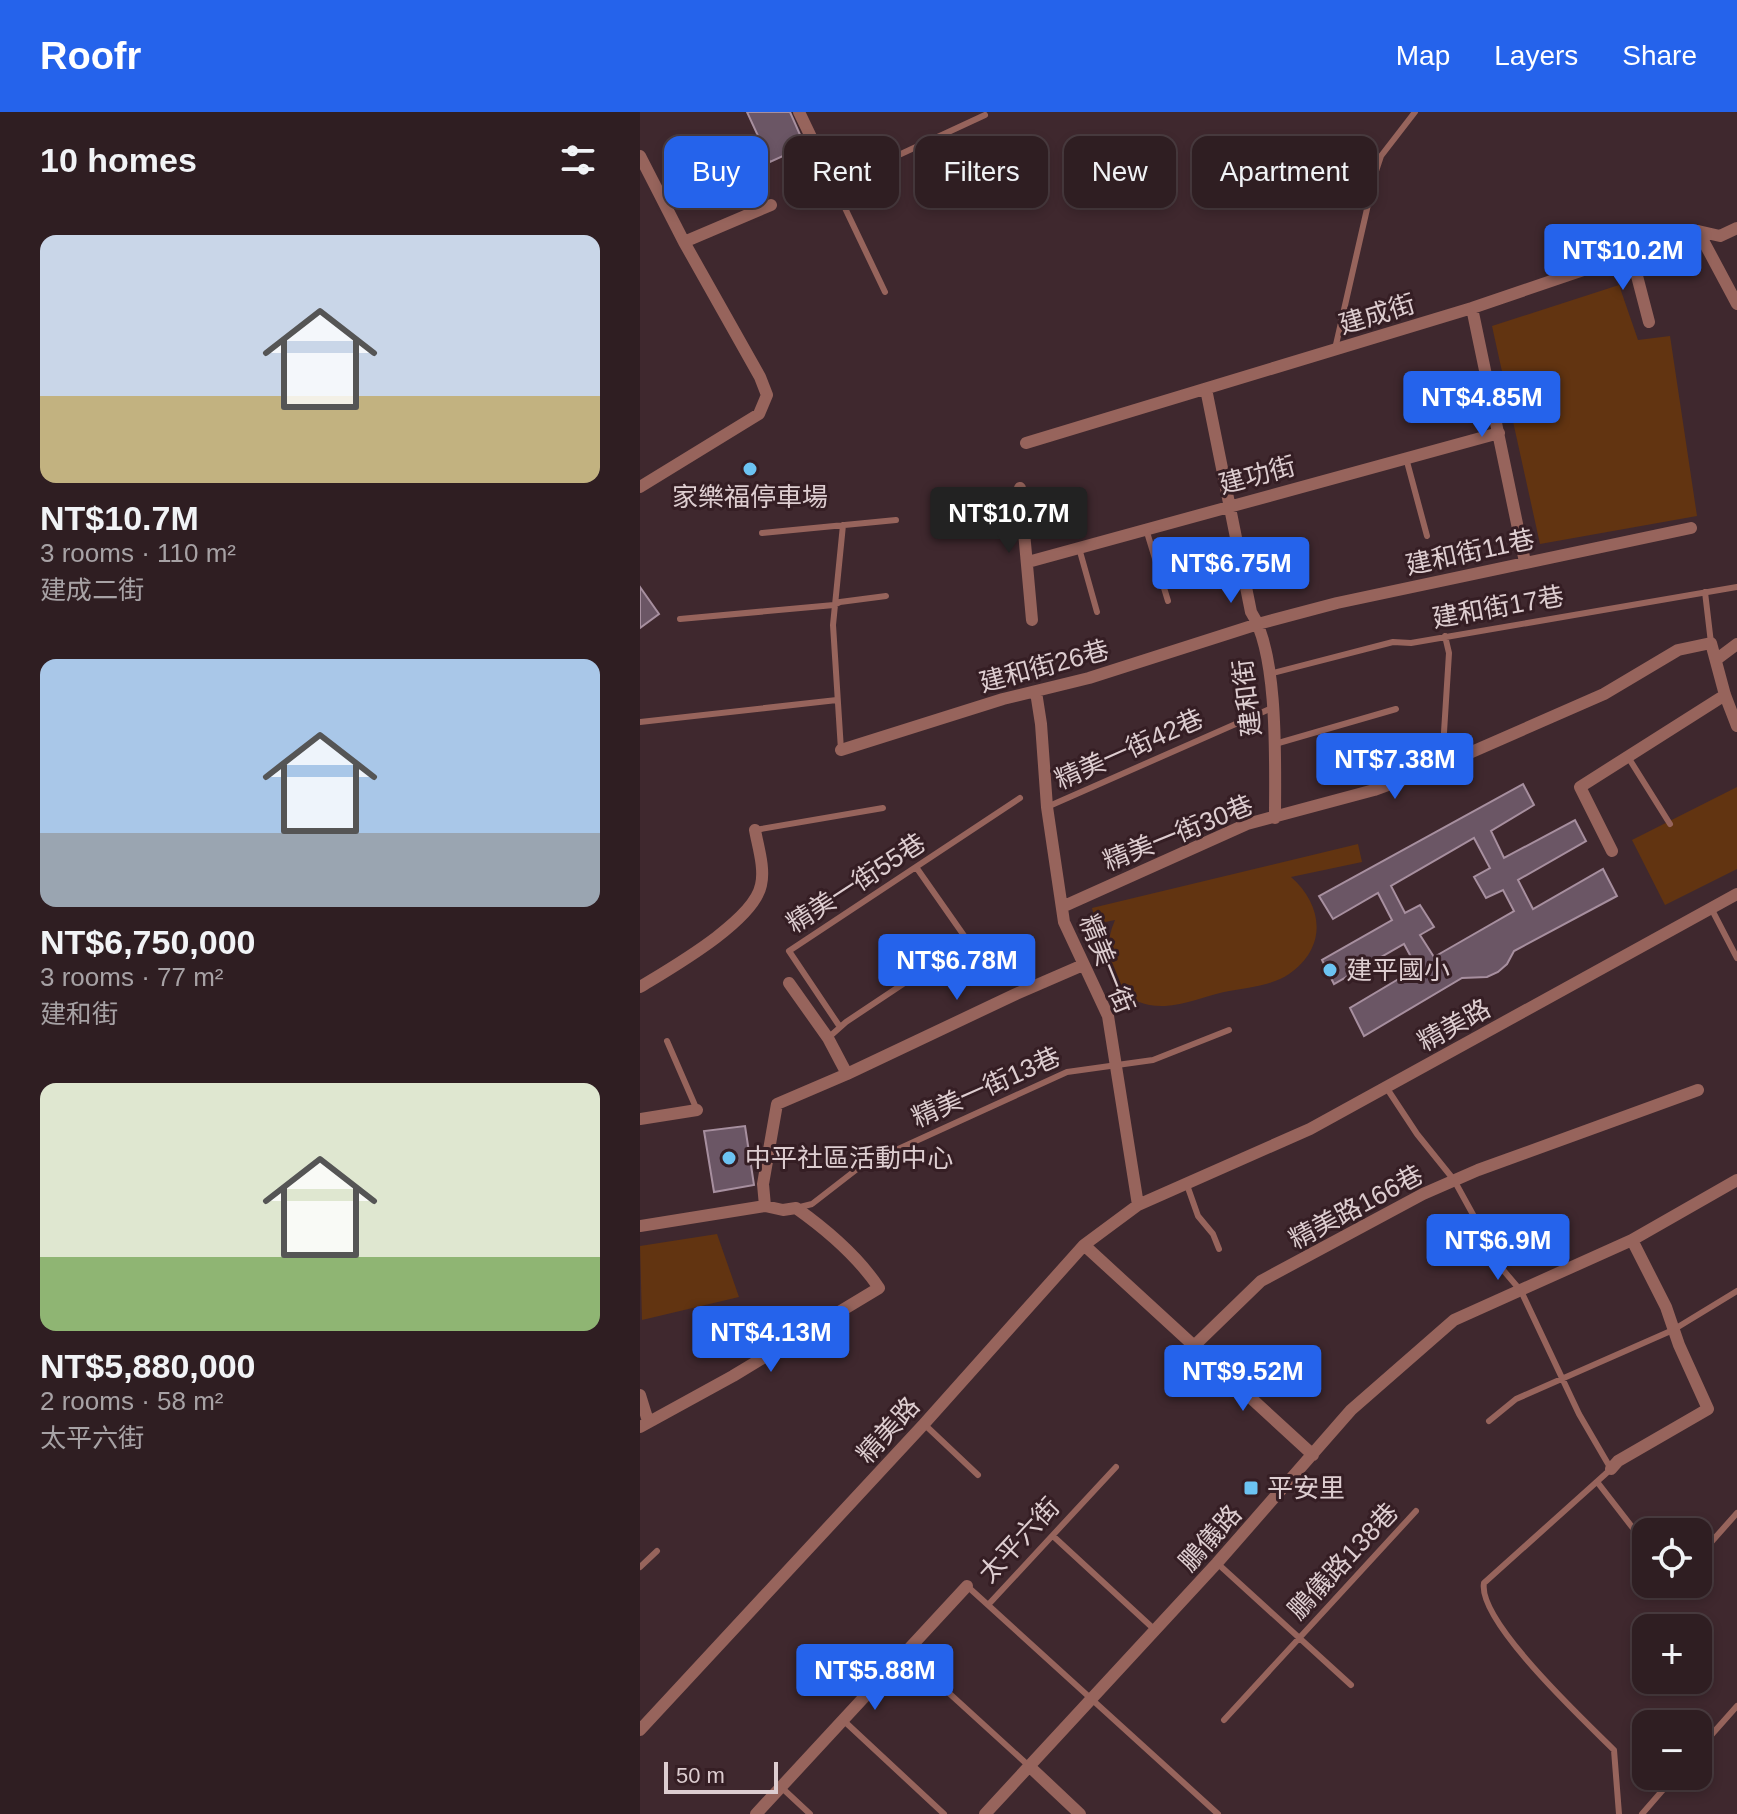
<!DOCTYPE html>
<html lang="en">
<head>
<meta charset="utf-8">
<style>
	body { margin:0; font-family:Helvetica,"Noto Sans TC",sans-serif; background:#3b2b2f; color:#f1f3f6; height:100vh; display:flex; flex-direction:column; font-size:30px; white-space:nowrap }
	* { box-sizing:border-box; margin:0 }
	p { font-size:26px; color:#a7a2a5 }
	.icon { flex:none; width:44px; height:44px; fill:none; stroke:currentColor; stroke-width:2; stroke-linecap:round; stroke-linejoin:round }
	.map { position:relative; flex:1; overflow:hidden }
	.details { display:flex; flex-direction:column; background:#2f1e22; width:640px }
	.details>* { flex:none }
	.banner { position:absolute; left:24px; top:24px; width:760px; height:72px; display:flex; gap:16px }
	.buttons { position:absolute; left:992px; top:1406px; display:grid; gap:16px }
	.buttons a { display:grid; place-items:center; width:80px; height:80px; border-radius:16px; background:#2f1e22; box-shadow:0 4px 12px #0003,0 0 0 2px #4a3c40; font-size:40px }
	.scale { position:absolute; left:24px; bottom:20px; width:114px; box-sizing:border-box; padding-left:8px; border:4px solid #ddcdd0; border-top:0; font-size:22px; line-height:28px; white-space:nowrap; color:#ddcdd0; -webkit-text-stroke:6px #351e24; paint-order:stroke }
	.price { position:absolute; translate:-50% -68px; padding:0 18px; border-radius:8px; background:#2563eb; color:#fff; font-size:26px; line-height:52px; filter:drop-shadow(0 2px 4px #0008) }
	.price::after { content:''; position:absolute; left:50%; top:48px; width:24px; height:18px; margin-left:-12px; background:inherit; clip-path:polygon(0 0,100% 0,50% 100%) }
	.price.on { background:#222; color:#fff }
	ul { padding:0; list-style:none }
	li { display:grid; align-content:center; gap:16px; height:424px; padding:0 40px }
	li span { display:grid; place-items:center; height:248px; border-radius:16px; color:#555 }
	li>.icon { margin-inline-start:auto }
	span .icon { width:144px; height:144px; fill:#fffc; stroke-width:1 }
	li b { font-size:34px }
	h2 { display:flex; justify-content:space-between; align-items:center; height:96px; padding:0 40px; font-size:34px }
	.chip { padding:0 28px; border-radius:16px; background:#2f1e22; box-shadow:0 4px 12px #0003,0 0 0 2px #4a3c40; font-size:28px; line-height:72px }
	.chip.on { background:#2563eb; color:#fff }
	header { display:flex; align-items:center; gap:48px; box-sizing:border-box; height:112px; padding:0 40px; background:#2563eb; color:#fff }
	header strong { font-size:38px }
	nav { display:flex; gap:44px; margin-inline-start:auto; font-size:28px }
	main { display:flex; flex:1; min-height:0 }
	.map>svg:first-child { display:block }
</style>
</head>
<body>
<header>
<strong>Roofr</strong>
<nav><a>Map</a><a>Layers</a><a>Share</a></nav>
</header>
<main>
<section class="details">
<h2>10 homes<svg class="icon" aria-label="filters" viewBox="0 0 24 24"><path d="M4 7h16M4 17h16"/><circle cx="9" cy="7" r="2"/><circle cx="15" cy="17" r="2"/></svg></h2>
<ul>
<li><span style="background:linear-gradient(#c9d6e8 65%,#c2b280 0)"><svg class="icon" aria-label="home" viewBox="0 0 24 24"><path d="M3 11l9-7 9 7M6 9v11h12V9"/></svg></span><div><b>NT$10.7M</b><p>3 rooms · 110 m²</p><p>建成二街</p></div></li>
<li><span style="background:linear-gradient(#a9c7e8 70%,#9aa5b1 0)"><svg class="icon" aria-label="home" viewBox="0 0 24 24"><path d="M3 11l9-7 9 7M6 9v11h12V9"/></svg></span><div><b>NT$6,750,000</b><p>3 rooms · 77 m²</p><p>建和街</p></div></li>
<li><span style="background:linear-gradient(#dfe7d0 70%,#8fb573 0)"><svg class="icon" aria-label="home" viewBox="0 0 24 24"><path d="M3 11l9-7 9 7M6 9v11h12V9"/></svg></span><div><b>NT$5,880,000</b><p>2 rooms · 58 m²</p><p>太平六街</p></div></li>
</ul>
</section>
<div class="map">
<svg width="1097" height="1702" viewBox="0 0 1097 1702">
	<rect width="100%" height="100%" fill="#3f282e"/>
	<path fill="#623411" d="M979,173l19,55 32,-4 27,180 -157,28 -48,-218z
		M1097,675v82l-72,36 -33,-65z
		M718,732l4,18 -71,15c32,28 37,70 -2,97 -17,12 -45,14 -65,18 -18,4 -40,13 -59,14 -51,2 -68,-45 -50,-86l-19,4 -4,-16z
		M77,1122l22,63 -97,23 -2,-74z"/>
	<path fill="#6b5665" stroke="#a78f9f" stroke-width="2" fill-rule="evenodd" d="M107,0h43l15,34 -35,16z
		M0,475l19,27 -19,14z
		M883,672l11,21 -43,26 13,27 71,-38 11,21 -68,39 15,29 70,-40 14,27 -103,55 -7,13 -9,8 -11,5 -25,1 -98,58 -14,-28 67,-40 -13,-24 -70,40 -12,-24 70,-40 -14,-27 -45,26 -14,-23zM834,726l16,30 -16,9 12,21 17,-8 11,21 -80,46 -14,-22 14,-8 -14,-22 -15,8 -14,-27z
		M105,1014l9,59 -40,7 -10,-61z"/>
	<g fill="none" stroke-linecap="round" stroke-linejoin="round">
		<path stroke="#97645c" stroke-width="6" d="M245,180l-51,-107 151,-70
			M695,237l40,-175 6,-18 34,-44
			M766,346l21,78
			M506,417l22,72
			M122,421l134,-13
			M439,436l18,64
			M1065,480l6,51
			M40,507l154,-14 6,-3 46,-6
			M629,562l124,-32 18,1 326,-56
			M0,610l197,-22
			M635,632l121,-35
			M201,638l-8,-125 10,-100
			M988,645l42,67
			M802,652l7,-111 -4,-17
			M407,695l225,-99
			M115,718l128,-22
			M1071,796l26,50
			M200,915l-51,-76 231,-153
			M188,926l18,-16 84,-56 35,-29 -49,-70
			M27,929l30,69
			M746,975l31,47 37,46 50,91 17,20 58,123 32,55 -127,114c-7,38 102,139 130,167l5,64
			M547,1073l11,31 15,18 6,15
			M156,1096l16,-4 49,-38 206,-94 86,-12 76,-30
			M849,1309l27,-22 157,-69 64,-39
			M284,1312l54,51
			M958,1371l48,62
			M413,1424l102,94
			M1058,1445l39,-44
			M577,1451l134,122
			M0,1455l17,-16
			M327,1474l21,19 128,-138
			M348,1493l230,209
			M265,1541l124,113
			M203,1608l101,94
			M584,1608l192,-209
			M1058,1638l39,-44
			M141,1675l29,27
			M1002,1702l33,-38"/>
		<path stroke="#97645c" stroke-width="12" d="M159,0l35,73
			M0,44l44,86 76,135 7,18 -8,19 -119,73
			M1058,119l39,73
			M44,130l87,-37
			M991,141l18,69
			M832,196l53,254
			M566,277l45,223c28,42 24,154 24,206
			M386,331l446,-135 226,-77 22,5 17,-8
			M380,376l12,132
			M388,450l471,-129
			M1077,547l20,-15
			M396,580l5,32 6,83 17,115 44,94 30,189
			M201,638l162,-51 86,-21 169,-54 79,-21 354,-75
			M972,739l-32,-64 145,-92
			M422,795l185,-83 127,-34 68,-25 162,-71 74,-44 33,-7 14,52 12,31
			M0,875c31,-19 114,-66 121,-102 4,-17 -3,-38 -6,-55
			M207,962l169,-80 67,-29
			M0,1007l57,-9
			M125,1094l-2,-22 14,-80 70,-30 -19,-36 -39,-55
			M0,1114l125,-20 18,4 13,-2c31,22 61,47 83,80l-146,88 -93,51
			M444,1133l229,210
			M555,1233l66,-64 162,-87 55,-24 220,-80
			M0,1283l8,26
			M971,1357l7,-8 90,-52 -29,-64 -13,-38 -34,-67
			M0,1618l284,-306 160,-179 54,-40 172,-76 427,-235
			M389,1654l51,48
			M116,1702l211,-228
			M345,1702l232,-251 134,-153 103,-90 178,-80 105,-60"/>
	</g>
	<g fill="#6cc3f2" stroke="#351e24" stroke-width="3">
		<circle cx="110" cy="357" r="8"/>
		<circle cx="690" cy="858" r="8"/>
		<circle cx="89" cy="1046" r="8"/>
		<rect x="603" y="1368" width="16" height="16" rx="4"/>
	</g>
	<g text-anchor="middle" stroke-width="6" stroke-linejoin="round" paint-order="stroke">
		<g font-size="26" fill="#ddcdd0" stroke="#351e24">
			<text transform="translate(737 202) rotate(-17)" y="9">建成街</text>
			<text transform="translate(617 363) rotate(-15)" y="9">建功街</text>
			<text transform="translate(830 440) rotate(-12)" y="9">建和街11巷</text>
			<text transform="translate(858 495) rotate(-10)" y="9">建和街17巷</text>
			<text transform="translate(404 554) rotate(-15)" y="9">建和街26巷</text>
			<text transform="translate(607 586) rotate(-97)" y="9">建和街</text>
			<text transform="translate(489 637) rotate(-24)" y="9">精美一街42巷</text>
			<text transform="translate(538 721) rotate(-22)" y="9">精美一街30巷</text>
			<text transform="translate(216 771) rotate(-33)" y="9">精美一街55巷</text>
			<text transform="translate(467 852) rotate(68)" y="9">精美一街</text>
			<text transform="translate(814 913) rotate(-29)" y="9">精美路</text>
			<text transform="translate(346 975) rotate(-24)" y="9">精美一街13巷</text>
			<text transform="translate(716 1095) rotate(-28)" y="9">精美路166巷</text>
			<text transform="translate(248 1318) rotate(-48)" y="9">精美路</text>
			<text transform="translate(570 1426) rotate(-48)" y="9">鵬儀路</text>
			<text transform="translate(379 1428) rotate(-47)" y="9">太平六街</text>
			<text transform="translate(703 1449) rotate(-47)" y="9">鵬儀路138巷</text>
		</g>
		<g font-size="26" fill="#ddcdd0" stroke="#351e24" text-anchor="start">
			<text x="110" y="394" text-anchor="middle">家樂福停車場</text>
			<text x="706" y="867">建平國小</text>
			<text x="105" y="1055">中平社區活動中心</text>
			<text x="627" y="1385">平安里</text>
		</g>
	</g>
</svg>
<div class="buttons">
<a><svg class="icon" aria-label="locate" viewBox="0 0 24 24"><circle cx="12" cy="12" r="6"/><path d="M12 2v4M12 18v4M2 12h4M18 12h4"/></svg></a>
<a>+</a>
<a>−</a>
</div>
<div class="scale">50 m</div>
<b class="price" style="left:983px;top:180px">NT$10.2M</b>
<b class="price" style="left:842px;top:327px">NT$4.85M</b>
<b class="price on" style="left:369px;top:443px">NT$10.7M</b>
<b class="price" style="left:591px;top:493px">NT$6.75M</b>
<b class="price" style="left:755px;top:689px">NT$7.38M</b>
<b class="price" style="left:317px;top:890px">NT$6.78M</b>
<b class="price" style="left:858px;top:1170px">NT$6.9M</b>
<b class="price" style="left:131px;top:1262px">NT$4.13M</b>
<b class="price" style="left:603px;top:1301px">NT$9.52M</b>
<b class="price" style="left:235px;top:1600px">NT$5.88M</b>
<div class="banner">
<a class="chip on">Buy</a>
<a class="chip">Rent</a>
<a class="chip">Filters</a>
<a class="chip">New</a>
<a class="chip">Apartment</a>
</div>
</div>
</main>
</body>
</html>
